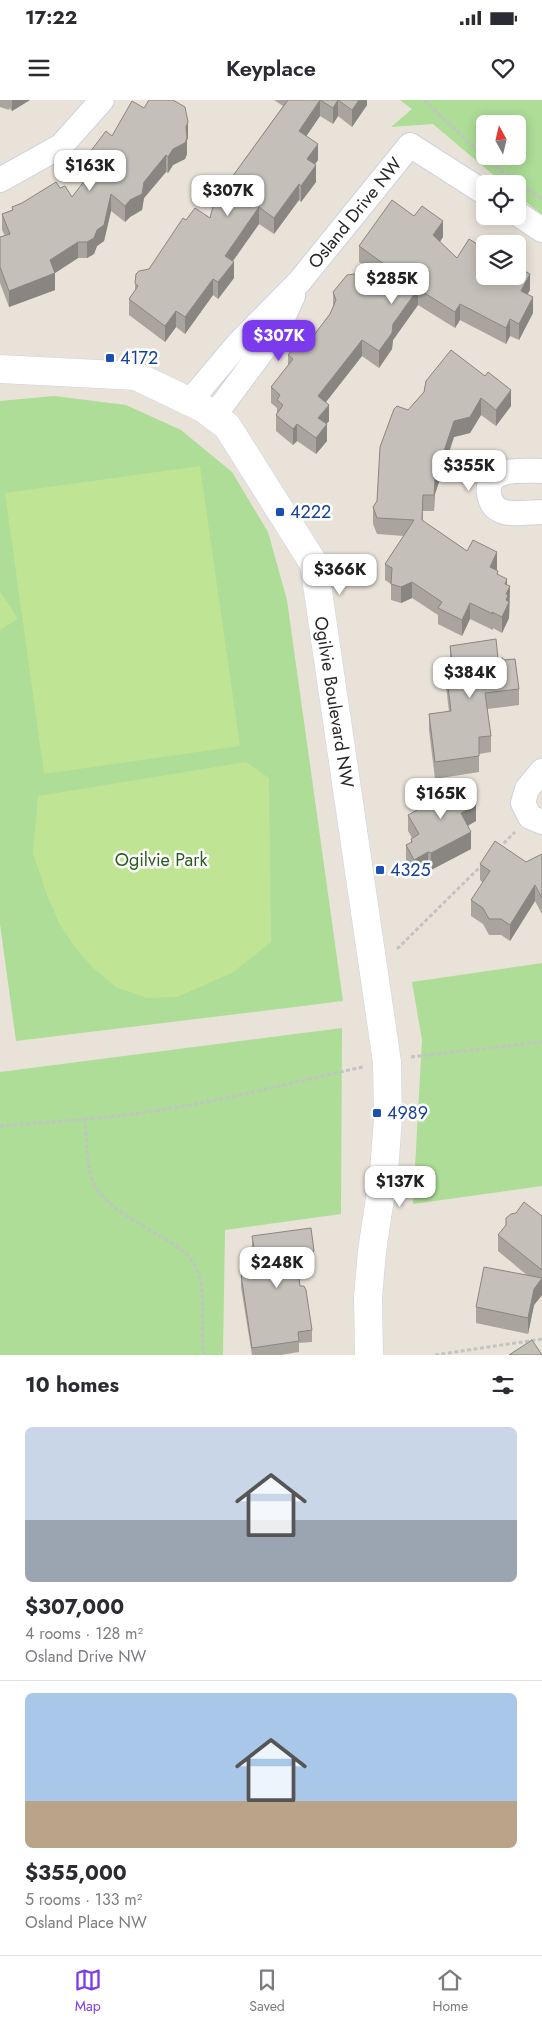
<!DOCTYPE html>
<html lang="en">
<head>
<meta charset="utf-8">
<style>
	body { margin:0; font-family:Jost,sans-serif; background:#f2f2f3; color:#2b2b33; height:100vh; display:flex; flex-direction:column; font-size:19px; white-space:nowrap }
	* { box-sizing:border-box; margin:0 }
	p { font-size:16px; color:#7c7c81 }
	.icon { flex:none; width:28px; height:28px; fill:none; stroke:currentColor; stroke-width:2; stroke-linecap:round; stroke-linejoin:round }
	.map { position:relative; height:1255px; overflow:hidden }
	.details { display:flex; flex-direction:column; background:#fff; flex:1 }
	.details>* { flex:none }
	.needle { width:32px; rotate:352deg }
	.buttons { position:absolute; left:476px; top:15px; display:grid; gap:10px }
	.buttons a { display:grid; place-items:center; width:50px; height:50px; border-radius:8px; background:#fff; box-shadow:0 2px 12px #0003; font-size:25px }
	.price { position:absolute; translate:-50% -42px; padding:0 11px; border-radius:10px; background:#fff; color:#222; font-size:16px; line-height:32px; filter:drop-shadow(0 1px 2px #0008) }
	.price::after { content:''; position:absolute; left:50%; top:30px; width:15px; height:11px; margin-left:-8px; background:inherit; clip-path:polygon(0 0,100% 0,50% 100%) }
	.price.current { background:#7c3aed; color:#fff }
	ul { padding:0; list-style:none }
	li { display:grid; align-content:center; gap:10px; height:265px; padding:0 25px }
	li+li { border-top:1px solid #e1e1e2 }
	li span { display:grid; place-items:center; height:155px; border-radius:8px; color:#555 }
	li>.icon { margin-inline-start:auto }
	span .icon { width:90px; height:90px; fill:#fffc; stroke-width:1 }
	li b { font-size:21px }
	h2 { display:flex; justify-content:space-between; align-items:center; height:60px; padding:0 25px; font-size:21px }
	.status { display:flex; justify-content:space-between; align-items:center; height:35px; padding:0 25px; background:#fff; direction:ltr }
	.status svg { height:14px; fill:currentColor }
	header { display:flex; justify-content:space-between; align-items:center; height:65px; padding:0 25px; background:#fff; font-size:22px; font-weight:600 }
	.menu { display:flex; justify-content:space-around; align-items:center; height:70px; border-top:1px solid #e1e1e2; background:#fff; font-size:14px; color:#7c7c81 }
	.menu a { display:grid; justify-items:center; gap:2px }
	.menu .current { color:#7c3aed }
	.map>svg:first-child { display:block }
</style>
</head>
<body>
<div class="status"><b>17:22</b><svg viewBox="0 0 49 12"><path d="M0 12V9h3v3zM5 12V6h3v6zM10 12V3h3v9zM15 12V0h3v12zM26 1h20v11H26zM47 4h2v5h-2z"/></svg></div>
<header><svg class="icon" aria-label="menu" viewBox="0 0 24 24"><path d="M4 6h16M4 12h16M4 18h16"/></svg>Keyplace<svg class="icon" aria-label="heart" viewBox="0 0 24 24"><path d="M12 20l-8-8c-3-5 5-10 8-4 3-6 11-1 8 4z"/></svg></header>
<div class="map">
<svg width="542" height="1255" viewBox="0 0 542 1255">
	<rect width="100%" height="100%" fill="#e9e2d9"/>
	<path fill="#addd97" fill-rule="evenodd" d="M400,0h142v115l-24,-20v-11h-14l-71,-60 -42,3 21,-18zM485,24h33v32h-33z
		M54,296l72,9 55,25 51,42 36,60 19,68 56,401 -327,40 -16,-117v-523z
		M542,863v223l-129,18 9,-164 -10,-58z
		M342,928l-1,186 -116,16 -2,125h-223v-283z"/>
	<path fill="#bfe493" d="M200,366l40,280 -196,28 -39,-281z
		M0,491l18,28 -18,11z
		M246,662l23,16 2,164 -39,31 -55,24 -30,1 -31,-11 -23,-19 -16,-18 -17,-25 -13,-30 -14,-42 5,-57z"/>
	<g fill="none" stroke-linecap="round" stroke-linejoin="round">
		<defs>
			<path id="street" d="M0,80l61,-34 41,-46
				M518,114l24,16
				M190,301l48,-57 62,-63 110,-136 75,48
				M214,316l63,-85 16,-35
				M542,371c-17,0 -57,-5 -53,23 1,6 4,13 10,16 11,6 31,2 43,2
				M542,671l-15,18 -4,14 7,14 12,5"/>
			<path id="secondary" d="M0,269l136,7 67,32 24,18 87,138 73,498 1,56 -4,54 -12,79 -4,46 1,58"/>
		</defs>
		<use href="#street" stroke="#ced1df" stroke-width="26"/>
		<use href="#secondary" stroke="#ced1df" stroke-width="29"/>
		<path stroke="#c3c3c3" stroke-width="3" stroke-dasharray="4 2.5" stroke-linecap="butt" d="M424,0l65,62 53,37
			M499,748l16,-16
			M397,849l85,-84
			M411,957l131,-15
			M85,1019c2,18 1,49 9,65 9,20 40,36 59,48 10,6 30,17 37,26 21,26 8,67 14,97
			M0,1026c59,-5 119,-8 178,-19 62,-10 123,-27 185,-40
			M435,1255l107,-16"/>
		<use href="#street" stroke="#fff" stroke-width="24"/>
		<use href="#secondary" stroke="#fff" stroke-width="28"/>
	</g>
	<path fill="#a9a49e" d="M0,0h30l-18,11 -3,-3v2l-9,-3z
		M274,0h93v5l-15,22 -14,-11 -5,8 -13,-8 -14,20 12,24 -4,5 2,17 -15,20 -2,-2 -25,34 -15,-10 -26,37 1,17 -16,21 -5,-4 -28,39 -9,-7 -11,15 -36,-27v-16l6,-8v-8l14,-14 37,-49 24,-2 22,-41 51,-71z
		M112,36l76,2 -1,2v14l-2,5 -12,6 -5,8 -2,-1 -22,26 -2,12 -12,7 -5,5 -14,-11 -7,30 -7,5 -3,8 -7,4h-9l-23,15v17l-46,17 -9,-24v-46l5,-1 -3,-6v-16l10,-4v-3l48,-19 12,9 20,-25v-3l-2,-1v-16z
		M443,137l-3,5 17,16 73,32 -3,4 6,19 -14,27 -9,-4 -4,8 -46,-24 -5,8 -37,-23 -25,35 -1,9 -13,19 -17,-12 -36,46 3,19 -3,3 1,17 -11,13 -19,-13 -4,4 -17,-14v-16l1,-2v-5l-6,-5v-16l17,-22v-10l26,-20 16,-21 3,-6v-16l39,-21 -13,-9v-16z
		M426,281l85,25 -15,20 -15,-11 -11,18 -16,4 -19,57 -1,17h-11v10l44,30 30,18 -1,1 2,5 9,10 3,1 -1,32 -7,15 -9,-5v2l-23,-11 -8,17 -24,-12v-9l-26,-17 -11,5 -10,-3v-16l-6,-4v-16l19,-28 -27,-2 -4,-10v-17l4,-6 31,-91 16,-18z
		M450,546l53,14 16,29v16l-32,4 4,27v16l-12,2v18l-44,7 -6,-49v-16l20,-2 -3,-26v-16h5l-1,-8z
		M416,705l60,16 -8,5 3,23 -40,21 -3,-1 -14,7 -8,-15v-16l5,-2v-4l1,-1 -4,-7v-16l8,-4z
		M542,754v60l-7,-13 -25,40 -9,-6h-12l-6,-11 -12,-8v-16l12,-17 -3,-3v-16l46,-2z
		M542,1116v79l-8,10 -6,29 -52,-11v-16l52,-31 -30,-25v-16z
		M252,1136l62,15v12l-17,2 3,21 12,44v12l-13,1v9l-18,3h-29l-11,-68v-12l15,-2 -4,-25z"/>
	<path fill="#898681" d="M12,0h18l-18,11z
		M320,0v16l-21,31v-16z
		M338,0v16l-5,8v-16z
		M359,0h8v5l-15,22v-17z
		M188,22v16l-1,2v14l-2,5 -12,6 -5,8v-16z
		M318,44v16l-11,15v-16z
		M166,55v17l-22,26 -2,12 -12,7 -5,5v-16z
		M316,65v17l-15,20v-16z
		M299,84v16l-25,34v-16z
		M111,94v17l-7,30 -7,5 -3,8 -7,4v-16z
		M259,107v17l-34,48v-16z
		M443,121v16l-10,14v-16z
		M78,142v16l-26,17 3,-2v17l-46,17v-16l41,-31z
		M234,162v16l-16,21v-17z
		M530,174v16l-9,17v-16z
		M213,179v16l-28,39v-17z
		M418,189v16l-25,35 -1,9 -13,19v-17l14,-27z
		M533,197v16l-14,27v-16z
		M460,204v16l-5,8v-16z
		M176,211v16l-11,15v-16z
		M510,219v17l-4,8v-16z
		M362,240v16l-44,56v-16z
		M511,290v16l-15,20v-16z
		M481,298v17l-11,18 -16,4 -19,57 -1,17 1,-33 19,-57z
		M329,305v16l-11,13v-16z
		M297,324v17l-4,4v-16z
		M327,324v17l-11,13v-16z
		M497,452v17l-7,14v-16z
		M507,479v12l3,-5 -1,32 -7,15v-16l3,-33z
		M412,482v16l-11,5v-16z
		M470,503v16l-8,17v-16z
		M476,705v16l-15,8v-16z
		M471,732v17l-40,21v-17z
		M428,752v17l-14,7v-16z
		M535,785v16l-25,40v-16z
		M542,1179v16l-8,10 -6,29v-16l6,-29z"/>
	<path fill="#c4bfb8" stroke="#898681" d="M149,0h24l12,7 3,15 -2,5 1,11 -2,5 -12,6 -5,8 -2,-2 -22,27 -2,12 -12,6 -5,6 -14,-12 -7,31 -7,5 -3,8 -7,4h-9l-28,18 5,13 -46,18 -9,-24v-30l10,-3 -8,-20 11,-4 -1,-3 10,-4 34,-21 4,6 5,-2 7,11 23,-30 -3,-4 5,-6 -7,-5 16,-21 6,5 20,-35 12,7z
		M288,0h32l-21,31 19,13 -11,15 9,6 -15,21 -2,-2 -25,34 -15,-11 -34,49 9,6 -16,20 -5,-3 -28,38 -9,-6 -11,15 -36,-27 9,-13 -3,-3 1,-9 3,-3 10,-2 34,-51 3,2 9,-12 15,10 8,-31 5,-5 9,-5z
		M320,0h39l-7,10 -14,-10 -5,8z
		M392,100l22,16 8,-10 21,15 -10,14 24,23 12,-19 16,10v27h33v-9l12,7 -9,17 12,6 -14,27 -9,-5 -4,9 -46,-24 -5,8 -37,-23 -25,35 -1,9 -13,18 -17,-11 -44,56 11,9 -11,13 9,6 -11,14 -19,-14 -4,5 -17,-14 7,-10 -6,-5 3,-5 -9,-8 22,-28 -5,-4 20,-25 6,5 16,-21 6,-14 -3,-8 14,-17 44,-6 -32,-23z
		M451,250l34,26 3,-4 23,18 -15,20 -15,-12 -11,19 -16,4 -19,57 -1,17h-11l-1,25 45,31 6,-11 24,12 -7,15 8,4 -1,3 10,5 -2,5 5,2 -4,8 2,1 -2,5 3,2 -7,15 -10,-5 1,2 -23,-11 -8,17 -24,-12 4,-6 -30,-20 -11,5 -10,-3 1,-16 -7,-4 29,-44 -37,-2 -4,-11 4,-6 3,-54 14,-38 3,-3 11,4 16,-18 2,-11z
		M496,539l2,20 5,-1v2l12,-1 4,30 -34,4 6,43 -12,1v19l-44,6 -6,-48 22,-3 -5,-41 7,-1 -3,-23z
		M463,680l13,25 -15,8 10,19 -40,21 -3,-1 -14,8 -8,-15 6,-3 -1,-3 8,-5 -11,-19 11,-6 -3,-4z
		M495,741l31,21 16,-8v44l-7,-13 -25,40 -9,-6h-12l-6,-11 -12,-8 19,-29 -10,-7z
		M524,1102l18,14v54l-44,-35 8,-10v-7l5,-4 5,-1z
		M311,1128l3,23 -18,3 4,32h4l2,4 6,40 -14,2 1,9 -47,7 -11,-73 17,-2 -6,-37z
		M484,1167l58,11 -8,11 -6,29 -52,-11z
		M532,1240l10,15h-33z"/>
	<g fill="#1a4fb4" stroke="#fff" stroke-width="2">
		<rect x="105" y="253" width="10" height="10" rx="2.5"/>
		<rect x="275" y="407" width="10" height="10" rx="2.5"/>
		<rect x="375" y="765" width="10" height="10" rx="2.5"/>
		<rect x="372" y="1008" width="10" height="10" rx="2.5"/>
	</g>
	<g text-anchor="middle" stroke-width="5" stroke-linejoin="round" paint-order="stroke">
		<g font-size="18" fill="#272727" stroke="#fff">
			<text transform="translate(355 113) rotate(-51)" y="6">Osland Drive NW</text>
			<text transform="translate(334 602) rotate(81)" y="6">Ogilvie Boulevard NW</text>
		</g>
		<g font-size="18" fill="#164399" stroke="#fff" text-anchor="start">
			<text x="120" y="264">4172</text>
			<text x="290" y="418">4222</text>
			<text x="390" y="776">4325</text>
			<text x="387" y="1019">4989</text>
		</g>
		<g font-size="18" fill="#285d1d" stroke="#fff">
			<text x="161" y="766">Ogilvie Park</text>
		</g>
	</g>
</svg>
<div class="buttons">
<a><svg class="needle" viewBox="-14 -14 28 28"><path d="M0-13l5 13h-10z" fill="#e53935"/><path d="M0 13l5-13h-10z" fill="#7c7c81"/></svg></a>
<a><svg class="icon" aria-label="locate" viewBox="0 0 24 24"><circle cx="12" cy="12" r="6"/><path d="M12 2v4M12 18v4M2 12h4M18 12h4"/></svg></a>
<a><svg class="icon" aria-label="layers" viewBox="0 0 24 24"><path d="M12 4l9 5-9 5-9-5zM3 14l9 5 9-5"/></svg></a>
</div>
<b class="price" style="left:90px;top:92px">$163K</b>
<b class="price" style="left:228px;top:117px">$307K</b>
<b class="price" style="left:392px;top:205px">$285K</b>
<b class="price current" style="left:279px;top:262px">$307K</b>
<b class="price" style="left:469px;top:392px">$355K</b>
<b class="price" style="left:340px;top:496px">$366K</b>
<b class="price" style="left:470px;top:599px">$384K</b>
<b class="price" style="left:441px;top:720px">$165K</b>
<b class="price" style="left:400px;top:1108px">$137K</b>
<b class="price" style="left:277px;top:1189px">$248K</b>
</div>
<section class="details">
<h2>10 homes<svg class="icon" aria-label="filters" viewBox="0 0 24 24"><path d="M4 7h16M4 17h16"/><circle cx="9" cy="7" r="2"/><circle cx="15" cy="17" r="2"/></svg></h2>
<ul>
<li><span style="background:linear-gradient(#c9d6e8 60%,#9aa5b1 0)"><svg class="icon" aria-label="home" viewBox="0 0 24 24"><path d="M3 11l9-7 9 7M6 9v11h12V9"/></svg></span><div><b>$307,000</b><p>4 rooms · 128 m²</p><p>Osland Drive NW</p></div></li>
<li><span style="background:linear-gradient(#a9c7e8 70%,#b9a48a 0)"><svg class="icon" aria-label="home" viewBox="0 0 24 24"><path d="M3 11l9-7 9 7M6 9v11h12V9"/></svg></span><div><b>$355,000</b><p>5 rooms · 133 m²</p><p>Osland Place NW</p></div></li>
</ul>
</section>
<nav class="menu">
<a class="current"><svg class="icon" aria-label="map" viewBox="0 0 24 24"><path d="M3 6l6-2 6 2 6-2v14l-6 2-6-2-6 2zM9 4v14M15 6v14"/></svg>Map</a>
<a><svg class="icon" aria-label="saved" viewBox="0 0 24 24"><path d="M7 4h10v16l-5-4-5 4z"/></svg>Saved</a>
<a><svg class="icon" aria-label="home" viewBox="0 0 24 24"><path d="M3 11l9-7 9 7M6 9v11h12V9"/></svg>Home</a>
</nav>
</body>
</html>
